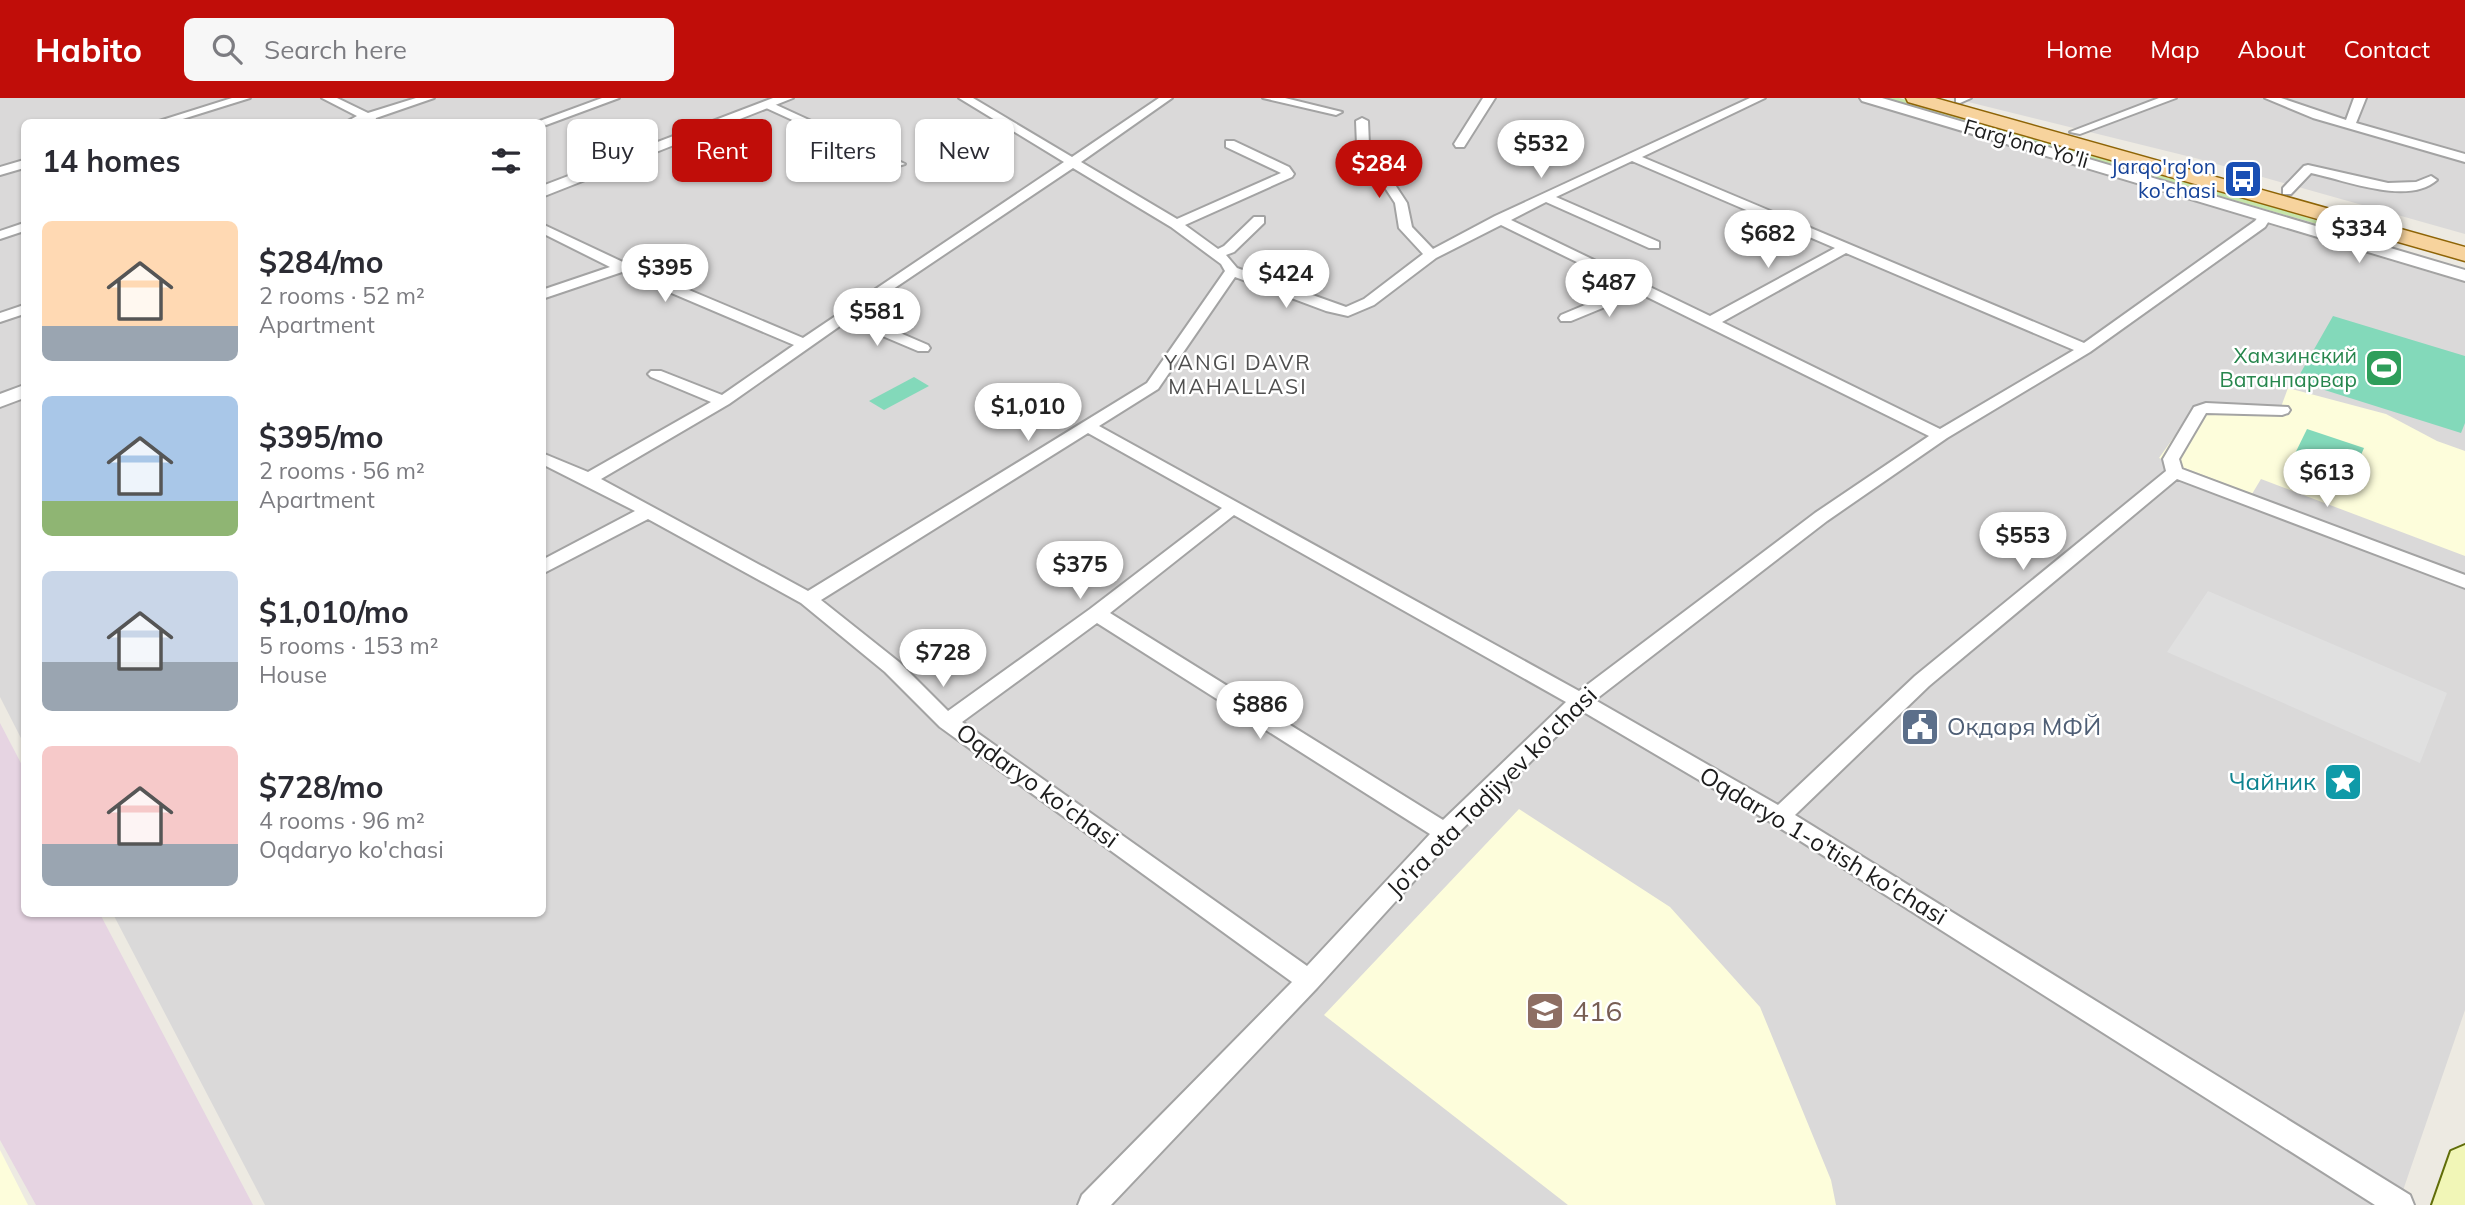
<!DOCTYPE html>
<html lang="en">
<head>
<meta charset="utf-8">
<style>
	body { margin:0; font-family:Mulish,sans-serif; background:#f7f7f7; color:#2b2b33; height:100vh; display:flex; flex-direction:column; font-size:26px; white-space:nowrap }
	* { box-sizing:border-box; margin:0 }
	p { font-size:23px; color:#7c7c81 }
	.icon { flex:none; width:38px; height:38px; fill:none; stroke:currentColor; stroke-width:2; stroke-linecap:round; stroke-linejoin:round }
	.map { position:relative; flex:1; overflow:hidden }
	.drawer { position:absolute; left:21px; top:21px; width:525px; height:798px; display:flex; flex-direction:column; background:#fff; border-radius:10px; box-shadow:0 2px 5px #0004 }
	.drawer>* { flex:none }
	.hud { position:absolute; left:567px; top:21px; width:665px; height:63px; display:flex; gap:14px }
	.price { position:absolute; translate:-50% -60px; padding:0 16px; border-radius:24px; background:#fff; color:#222; font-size:23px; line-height:46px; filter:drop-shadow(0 2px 4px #0008) }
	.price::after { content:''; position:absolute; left:50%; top:42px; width:21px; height:16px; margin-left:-10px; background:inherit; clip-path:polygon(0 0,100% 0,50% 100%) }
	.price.selected { background:#c00d09; color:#fff }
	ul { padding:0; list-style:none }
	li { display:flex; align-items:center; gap:21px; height:175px; padding:0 21px }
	li span { display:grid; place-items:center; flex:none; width:196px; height:140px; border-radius:10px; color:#555 }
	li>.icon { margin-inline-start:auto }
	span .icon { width:84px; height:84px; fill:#fffc; stroke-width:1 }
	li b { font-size:30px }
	h2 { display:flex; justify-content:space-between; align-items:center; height:84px; padding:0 21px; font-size:30px }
	.chip { padding:0 24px; border-radius:10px; background:#fff; box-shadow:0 2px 5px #0004; font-size:24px; line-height:63px }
	.chip.selected { background:#c00d09; color:#fff }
	header { display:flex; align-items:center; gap:42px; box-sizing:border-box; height:98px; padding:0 35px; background:#c00d09; color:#fff }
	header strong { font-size:33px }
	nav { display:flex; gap:38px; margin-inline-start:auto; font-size:24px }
	.search { width:490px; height:63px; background:#f7f7f7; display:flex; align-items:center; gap:18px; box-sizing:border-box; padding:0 24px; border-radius:10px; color:#7c7c81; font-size:26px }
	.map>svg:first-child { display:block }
</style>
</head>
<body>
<header>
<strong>Habito</strong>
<div class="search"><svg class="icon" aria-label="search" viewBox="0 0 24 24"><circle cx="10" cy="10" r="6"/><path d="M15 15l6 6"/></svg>Search here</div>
<nav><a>Home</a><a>Map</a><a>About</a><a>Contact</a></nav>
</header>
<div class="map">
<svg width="2465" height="1107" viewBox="0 0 2465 1107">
	<rect width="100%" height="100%" fill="#edeae2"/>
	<path fill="#dad9d9" d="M0,0h1866l194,56 200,68 205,61v727l-67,195h-2133l-152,-291h429v-792h-518v269l-24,10v-226l4,-4h-4z
		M1952,0h513v136l-270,-76z
		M24,299v347l-24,-47v-291z"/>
	<path fill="#e6d4e2" d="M0,625l24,46v145h76l153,291h-217l-36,-65z"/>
	<path fill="#fdfddb" d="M2288,290l98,26 51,27 28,10v105l-204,-77 -9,15 -93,-36 38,-53 84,2z
		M1519,711l151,98 90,100 71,173 5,25h-268l-244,-190z
		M0,1052l28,55h-28z"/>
	<path fill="#c6e6aa" d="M1882,0h17l259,73 186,58 35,13z"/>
	<path fill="#83d9ba" d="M2333,218l132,40v67l-4,10 -165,-52z
		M914,279l15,9 -45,24 -15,-9z
		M2307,331l57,19 -20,47 -59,-21z"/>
	<path fill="#e0e0e0" d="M2208,493l239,102 -27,70 -253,-111z"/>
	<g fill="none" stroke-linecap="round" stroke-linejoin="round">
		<defs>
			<path id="minor" d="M232,0h18l-77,24h-17z
				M322,0h15l31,15 48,-15h18l-58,20 -1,3 -29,1 11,-6z
				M602,0h17l-73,27 -9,-3z
				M959,0h14l99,59 87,-59h13l-91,64 96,57 104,-46 -55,-26v-6h8l55,26 5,7 -2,3 -107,48 33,24 6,-3 30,-29h10v6l-30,29 -8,3 11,13 109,39 18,-8 59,-45 -24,-26 -4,-25 -38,-58 -1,-24 6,-3 6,3 1,24 38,58 5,24 21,22 62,-33 255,-118h15l-123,59 442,186 171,-122 6,-8h10l1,3 -7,11 -175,125 -143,86 -120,83 -232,179 183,105 137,-129 251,-205 -3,-12 31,-52 12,-4 82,4 2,3 -2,3 -6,2 -76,-2 -27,46 3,10 283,106v13l-288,-109 -248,207 -134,129 615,380 4,10h-39l-603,-382 -190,-112 -129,127 -136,150 -206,217h-33l4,-10 210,-213 -352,-255 -55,-55 -84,-69 -153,-84 -106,55v-14l93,-49 -93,-47v-11l46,19 123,-70 -60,-25 -3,-3 3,-3h10l61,24 72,-50 -172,-73 -80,27v-9l68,-23 -68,-34v-9l85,40 176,74 261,-176zM1632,63l203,87 -125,68 -199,-96 35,-18 103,46h10v-6l-103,-45zM1073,70l98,59 50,37 4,7 -78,112 -339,208 -207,-112 128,-75 118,-83 71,30h10l2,-3 -2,-3 -72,-31zM1501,127l127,62 -67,28 -2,3 2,3h10l68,-28 290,143 -114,77 -236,178 -480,-265 59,-37 77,-112 91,34 22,5 26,-11 62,-47zM1846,155l228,97 -134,79 -218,-107zM1088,335l134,75 -132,101 -142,102 -49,-49 -78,-62zM1234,417l332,187 -123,118 -333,-207zM1097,525l333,211 -123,132 -345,-244z
				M1263,0h22l57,14 -6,3z
				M1483,0h12l-31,49h-8l-2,-3z
				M1956,0h15l-11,5 -4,-1z
				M2159,0h17l-96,36 -10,-2z
				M2265,0h16l65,22 8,-22h12l-10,25 109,31v8l-152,-44z
				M764,5h8l133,61 -10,3 -131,-60z
				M24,62v8l-24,7v-8z
				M2308,67l80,18 28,-1 15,-6 6,4c-29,26 -92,0 -126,-7l-20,21h-8v-6l21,-22z
				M24,125v8l-24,8v-8z
				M24,207v9l-24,8v-9z"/>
			<path id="tertiary" d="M773,0h20l-251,99v-11z
				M1860,0h22l583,172v11l-603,-180z
				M24,287v13l-24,9v-13z"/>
			<path id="secondary" d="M2465,1047v60h-33l19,-54z"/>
			<path id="primary" d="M1906,0h29l530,149v14l-557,-159z"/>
		</defs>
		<use href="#minor" stroke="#a3a3a3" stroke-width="4"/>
		<use href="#tertiary" stroke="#a3a3a3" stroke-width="4"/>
		<use href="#secondary" stroke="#606d09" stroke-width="4"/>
		<use href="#primary" stroke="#8e6406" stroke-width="3"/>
		<use href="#minor" fill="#fff" fill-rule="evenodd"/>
		<use href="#tertiary" fill="#fff" fill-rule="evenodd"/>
		<use href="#secondary" fill="#f1f6b7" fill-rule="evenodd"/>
		<use href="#primary" fill="#f7d39d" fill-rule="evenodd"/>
	</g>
	<defs>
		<symbol id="bus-square" viewBox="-11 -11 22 22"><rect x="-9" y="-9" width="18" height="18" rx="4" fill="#1a4fb4" stroke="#fff"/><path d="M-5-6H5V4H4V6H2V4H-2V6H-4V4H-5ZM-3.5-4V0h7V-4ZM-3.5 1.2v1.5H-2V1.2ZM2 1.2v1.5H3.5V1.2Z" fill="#fff"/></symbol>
		<symbol id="stadium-square" viewBox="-11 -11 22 22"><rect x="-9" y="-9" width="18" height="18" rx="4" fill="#2e9e5b" stroke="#fff"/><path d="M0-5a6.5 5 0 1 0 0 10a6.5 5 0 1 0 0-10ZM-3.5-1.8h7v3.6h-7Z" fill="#fff"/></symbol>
		<symbol id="civic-square" viewBox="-11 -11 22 22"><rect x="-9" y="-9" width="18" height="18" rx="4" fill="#5c6f8a" stroke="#fff"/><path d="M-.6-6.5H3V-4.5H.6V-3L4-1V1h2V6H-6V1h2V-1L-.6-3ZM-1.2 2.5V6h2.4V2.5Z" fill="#fff"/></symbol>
		<symbol id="sight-square" viewBox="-11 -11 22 22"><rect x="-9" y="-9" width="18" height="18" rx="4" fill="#0f9aa8" stroke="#fff"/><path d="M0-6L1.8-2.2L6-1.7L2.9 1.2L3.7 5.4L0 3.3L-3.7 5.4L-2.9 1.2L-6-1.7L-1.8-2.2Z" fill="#fff"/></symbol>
		<symbol id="school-square" viewBox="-11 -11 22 22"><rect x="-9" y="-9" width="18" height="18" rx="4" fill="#8d6e63" stroke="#fff"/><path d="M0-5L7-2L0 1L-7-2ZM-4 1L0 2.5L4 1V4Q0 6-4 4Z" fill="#fff"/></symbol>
	</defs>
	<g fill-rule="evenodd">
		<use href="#bus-square" x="2221" y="59" width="44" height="44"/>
		<use href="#stadium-square" x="2362" y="248" width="44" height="44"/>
		<use href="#civic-square" x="1898" y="607" width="44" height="44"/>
		<use href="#sight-square" x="2321" y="662" width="44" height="44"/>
		<use href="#school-square" x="1523" y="891" width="44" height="44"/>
	</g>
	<g text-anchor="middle" stroke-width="5" stroke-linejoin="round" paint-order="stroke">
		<g font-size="21" fill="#1c1c1c" stroke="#fff">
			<text transform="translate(2026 46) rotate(16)" y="7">Farg'ona Yo'li</text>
		</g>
		<g font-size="21" fill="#164399" stroke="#fff" text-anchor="end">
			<text x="2216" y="76">Jarqo'rg'on<tspan x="2216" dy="24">ko'chasi</tspan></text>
		</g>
		<g font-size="21" fill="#27864d" stroke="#fff" text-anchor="end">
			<text x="2357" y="265">Хамзинский<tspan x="2357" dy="24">Ватанпарвар</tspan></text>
		</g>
		<g font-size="21" letter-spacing="2" fill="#4f4f4f" stroke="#fff">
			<text x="1238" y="272">YANGI DAVR<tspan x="1238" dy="24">MAHALLASI</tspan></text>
		</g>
		<g font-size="24" fill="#4e5e75" stroke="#fff" text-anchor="start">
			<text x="1947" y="637">Окдаря МФЙ</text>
		</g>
		<g font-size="24" fill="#0d838f" stroke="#fff" text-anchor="end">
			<text x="2316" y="692">Чайник</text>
		</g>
		<g font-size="24" fill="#1c1c1c" stroke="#fff">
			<text transform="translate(1037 688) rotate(36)" y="8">Oqdaryo ko'chasi</text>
			<text transform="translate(1492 694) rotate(-45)" y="8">Jo'ra ota Tadjiyev ko'chasi</text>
			<text transform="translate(1823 748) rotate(31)" y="8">Oqdaryo 1-o'tish ko'chasi</text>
		</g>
		<g font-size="28" fill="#785e54" stroke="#fff" text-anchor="start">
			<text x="1572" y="923">416</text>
		</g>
	</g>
</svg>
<b class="price" style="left:1541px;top:82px">$532</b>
<b class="price selected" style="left:1379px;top:102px">$284</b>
<b class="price" style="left:2359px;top:167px">$334</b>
<b class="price" style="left:1768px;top:172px">$682</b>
<b class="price" style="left:665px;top:206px">$395</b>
<b class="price" style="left:1286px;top:212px">$424</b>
<b class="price" style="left:1609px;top:221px">$487</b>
<b class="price" style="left:877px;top:250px">$581</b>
<b class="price" style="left:1028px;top:345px">$1,010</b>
<b class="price" style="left:2327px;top:411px">$613</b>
<b class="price" style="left:2023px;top:474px">$553</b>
<b class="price" style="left:1080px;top:503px">$375</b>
<b class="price" style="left:943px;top:591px">$728</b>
<b class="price" style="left:1260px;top:643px">$886</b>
<div class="hud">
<a class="chip">Buy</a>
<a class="chip selected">Rent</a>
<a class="chip">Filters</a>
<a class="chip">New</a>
</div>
<section class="drawer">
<h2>14 homes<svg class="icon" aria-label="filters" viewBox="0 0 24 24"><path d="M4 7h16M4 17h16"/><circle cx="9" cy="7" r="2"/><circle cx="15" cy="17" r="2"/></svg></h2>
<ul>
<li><span style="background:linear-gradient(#ffd9b3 75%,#9aa5b1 0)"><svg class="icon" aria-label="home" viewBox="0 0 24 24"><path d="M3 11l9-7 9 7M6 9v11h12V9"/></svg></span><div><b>$284/mo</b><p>2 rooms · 52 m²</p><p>Apartment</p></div></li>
<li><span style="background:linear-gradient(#a9c7e8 75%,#8fb573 0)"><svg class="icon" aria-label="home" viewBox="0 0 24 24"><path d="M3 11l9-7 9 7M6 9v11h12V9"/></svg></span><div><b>$395/mo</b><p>2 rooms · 56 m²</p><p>Apartment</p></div></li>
<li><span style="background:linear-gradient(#c9d6e8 65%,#9aa5b1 0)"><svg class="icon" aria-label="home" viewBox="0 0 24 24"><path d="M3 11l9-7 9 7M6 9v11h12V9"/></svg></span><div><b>$1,010/mo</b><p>5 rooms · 153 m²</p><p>House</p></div></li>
<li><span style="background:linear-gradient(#f6c9c9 70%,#9aa5b1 0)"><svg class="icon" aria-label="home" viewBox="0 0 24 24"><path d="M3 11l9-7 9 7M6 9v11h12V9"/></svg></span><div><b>$728/mo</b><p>4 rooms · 96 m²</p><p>Oqdaryo ko'chasi</p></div></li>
</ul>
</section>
</div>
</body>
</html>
